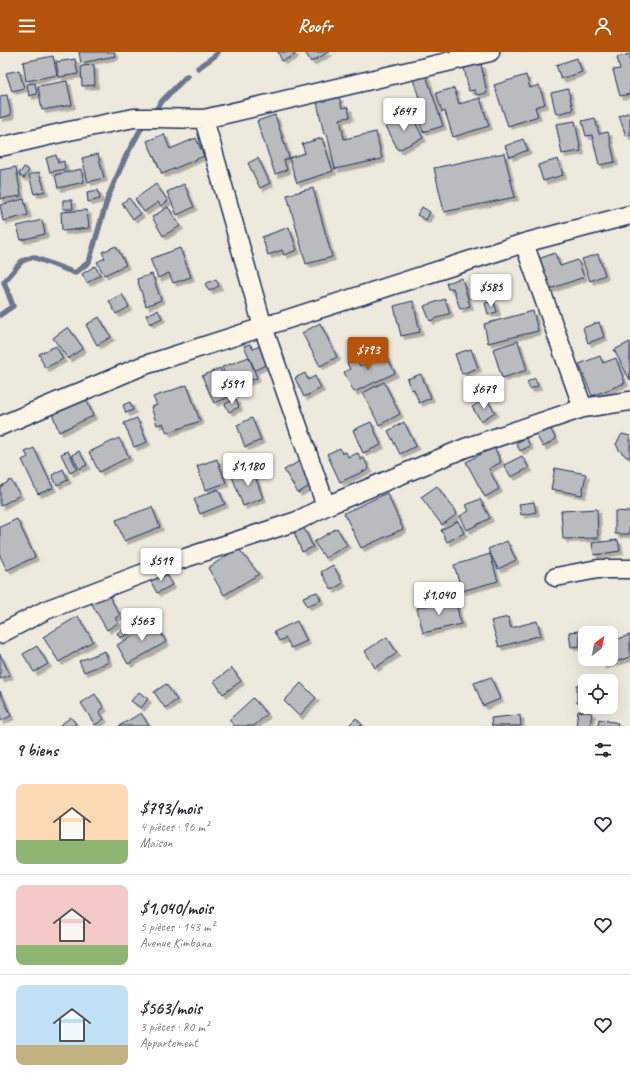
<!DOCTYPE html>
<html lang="fr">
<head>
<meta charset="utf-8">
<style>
	body { margin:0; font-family:Caveat,sans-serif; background:#f7f7f7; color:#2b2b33; height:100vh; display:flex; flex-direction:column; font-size:15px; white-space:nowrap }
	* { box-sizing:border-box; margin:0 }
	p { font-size:13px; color:#7c7c81 }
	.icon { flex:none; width:22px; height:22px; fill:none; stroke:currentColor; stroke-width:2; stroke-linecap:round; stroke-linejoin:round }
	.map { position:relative; height:674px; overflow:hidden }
	.drawer { display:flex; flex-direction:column; background:#fff; flex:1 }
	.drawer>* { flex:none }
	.needle { width:26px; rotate:32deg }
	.buttons { position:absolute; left:578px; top:574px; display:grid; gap:8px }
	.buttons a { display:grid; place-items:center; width:40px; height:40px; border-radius:8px; background:#fff; box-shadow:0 4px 16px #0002; font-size:20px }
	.price { position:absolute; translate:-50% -34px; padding:0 9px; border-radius:4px; background:#fff; color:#222; font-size:13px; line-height:26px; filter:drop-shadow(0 1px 2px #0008) }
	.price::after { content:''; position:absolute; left:50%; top:24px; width:12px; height:9px; margin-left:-6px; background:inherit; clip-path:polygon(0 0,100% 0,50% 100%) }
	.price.active { background:#b45309; color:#fff }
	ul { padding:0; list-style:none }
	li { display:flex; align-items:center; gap:12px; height:100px; padding:0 16px }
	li+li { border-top:1px solid #e1e1e2 }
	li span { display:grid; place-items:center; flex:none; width:112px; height:80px; border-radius:8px; color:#555 }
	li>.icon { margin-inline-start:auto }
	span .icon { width:48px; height:48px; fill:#fffc; stroke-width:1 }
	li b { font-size:17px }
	h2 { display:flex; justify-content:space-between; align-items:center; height:48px; padding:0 16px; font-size:17px }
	header { display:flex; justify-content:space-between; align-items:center; height:52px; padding:0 16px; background:#b45309; color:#fff; font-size:18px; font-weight:600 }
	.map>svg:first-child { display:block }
</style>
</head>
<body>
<header><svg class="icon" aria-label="menu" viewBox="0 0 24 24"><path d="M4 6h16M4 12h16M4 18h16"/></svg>Roofr<svg class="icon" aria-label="person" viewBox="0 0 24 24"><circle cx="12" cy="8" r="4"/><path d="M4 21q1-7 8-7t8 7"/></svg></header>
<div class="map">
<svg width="630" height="674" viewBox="0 0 630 674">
	<defs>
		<filter id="shadow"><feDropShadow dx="3.5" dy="3.5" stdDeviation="0" flood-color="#0004"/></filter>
	</defs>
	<rect width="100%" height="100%" fill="#eee9dd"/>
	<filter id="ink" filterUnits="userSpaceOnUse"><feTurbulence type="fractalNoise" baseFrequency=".025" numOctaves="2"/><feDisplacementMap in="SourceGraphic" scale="8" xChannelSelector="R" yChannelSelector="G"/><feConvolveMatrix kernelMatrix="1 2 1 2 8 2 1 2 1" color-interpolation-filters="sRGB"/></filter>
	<g filter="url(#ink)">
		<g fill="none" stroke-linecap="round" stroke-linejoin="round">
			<path stroke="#6c778f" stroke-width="5.5" d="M198,16l18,-13 2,-3
				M152,63l11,-15 24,-24
				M0,263l13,-9 -9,-24 18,-21 11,-4 42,16 14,-11 19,-65 18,-41 16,-29 4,-5"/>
		</g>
		<path fill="#babbbe" stroke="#1b2f5e" filter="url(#shadow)" d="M79,0h36v4l-34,7z
			M278,0h16l1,3 -13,6z
			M305,0h24l-18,10z
			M630,2v40l-10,2 -7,-26 7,-1 -3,-12z
			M53,4l4,19 -31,6 -3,-19z
			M577,6l5,14 -21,7 -5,-14z
			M75,7l3,15 -19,3 -3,-15z
			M481,12l6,29 -11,2 -1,-5 -6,1 -5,-24z
			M94,13l1,20 -13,1 -1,-20z
			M19,18l5,18 -12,3 -6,-18z
			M426,23l17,51 -20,6 -9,-26 7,-2 -8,-25z
			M526,23l4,13 9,-3 6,19 -10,3 3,9 -30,10 -14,-41z
			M67,29l5,24 -30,5 -4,-24z
			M35,31l2,11 -8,2 -2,-12z
			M454,36l5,16 21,-6 9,28 -36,11 -8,-26 -3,1 -6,-19z
			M568,37l5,21 -17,4 -5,-21z
			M7,43l4,20 -11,3v-22z
			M339,45l3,11 6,-1 2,10 -10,2 4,20 32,-7 6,27 -47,10 -8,-36 -3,1 -7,-32z
			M630,60v23l-4,1 -7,-20z
			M411,62l12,24 -25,12 -12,-24z
			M275,63l14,43 -5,2 3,10 -12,4 -18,-53z
			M595,66l4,16 9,-2 7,30 -16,3 -7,-30 -6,1 -4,-15z
			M575,69l6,30 -19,3 -6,-30z
			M164,82l6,15 26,-11 8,18 -42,18 -15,-33z
			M322,86l11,33 -36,12 -8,-25 16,-5 -3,-9z
			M523,87l5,11 -18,7 -5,-11z
			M504,101l11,44 -71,15 -10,-44z
			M98,102l6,24 -16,4 -6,-24z
			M56,103l2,8 6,-2 1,8 -15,3 -4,-14z
			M258,106l12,25 -10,5 -12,-25z
			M558,107l5,16 -20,6 -5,-16z
			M16,115l5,29 -21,3v-29z
			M24,115l5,3 -5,8 -5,-3z
			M81,117l3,13 -26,6 -3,-13z
			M39,120l6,19 -11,3 -5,-19z
			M156,132l12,17 -7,5 -3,-4 -14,10 -9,-13z
			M184,132l10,23 -17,8 -10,-23z
			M313,136l19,69 -26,7 -19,-69z
			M98,138l2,9 -12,3 -1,-10z
			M129,146l12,16 -8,5 -11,-16z
			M24,147l4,16 -25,6 -3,-16z
			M63,148h9l1,9h-10z
			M168,155l12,19 -17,10 -11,-19z
			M422,155l8,5 -4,8 -9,-5z
			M87,158l2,18 -27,3 -1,-19z
			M42,168l3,14 -24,6 -4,-14z
			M289,175l8,23 -13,5 -2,-5 -14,5 -6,-18z
			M116,194l10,19 -22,10 -7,-13 8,-4 -3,-6z
			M180,196l11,29 -18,6 -4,-10 -11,5 -8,-19z
			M555,201l5,13 18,-6 6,17 -34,12 -12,-30z
			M598,202l7,21 -15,6 -8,-22z
			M95,214l5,9 -13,8 -5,-9z
			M152,222l9,26 -15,6 -9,-27z
			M462,226l8,28 -10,3 -7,-21 -5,1 -2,-6z
			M216,227l3,7 -10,5 -4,-7z
			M122,242l7,13 -13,7 -7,-13z
			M445,247l5,14 -20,8 -6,-15z
			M413,249l7,31 -19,4 -7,-30z
			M494,249l3,11 -9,2 -3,-11z
			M158,258l4,8 -12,6 -4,-9z
			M533,259l5,20 -50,12 -4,-19z
			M99,265l12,20 -14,8 -11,-20z
			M599,270l5,15 -16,6 -5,-15z
			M320,271l17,34 -17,9 -18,-33z
			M68,275l15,21 -15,11 -15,-21z
			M518,289l9,29 -25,8 -9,-29z
			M630,290v38l-16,-30z
			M250,292l3,5 7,-3 8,18 -13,6 -11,-24z
			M56,294l7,13 -18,9 -6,-14z
			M375,296l5,12 7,-3 8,16 -41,19 -10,-20 6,-3 -3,-6 9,-5 4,8 11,-5 -4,-9z
			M471,297l7,19 -16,6 -7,-20z
			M600,304l3,7 13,-5 9,25 -33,13 -13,-32z
			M249,305l8,21 -27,10 -8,-21z
			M220,316l12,28 -18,7 -12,-27z
			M305,321l3,7 7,-4 6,12 -17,9 -9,-19z
			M421,322l10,24 -12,5 -5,-14 -3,1 -4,-11z
			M535,326l3,8 -8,3 -3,-7z
			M384,330l16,32 -21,11 -16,-32z
			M187,333l13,36 -33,12 -4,-10 -6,2 -6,-18 6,-2 -4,-8z
			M86,346l7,18 -34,16 -7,-19z
			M486,346l9,14 -14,9 -9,-14z
			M236,347l3,8 -10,5 -4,-8z
			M130,350l3,8 -7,3 -3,-8z
			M137,366l10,24 -13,5 -10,-24z
			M252,366l9,22 -16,7 -8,-22z
			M371,370l10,23 -18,8 -10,-23z
			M404,370l12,24 -16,8 -12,-23z
			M547,371l9,16 -13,8 -9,-16z
			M622,382l8,2v21h-3l-8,-7 -3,-6z
			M119,386l10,19 -30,15 -10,-20z
			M526,386l4,8 -10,5 -4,-8z
			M494,395l7,15 -12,7 10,20 -14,8 -19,-35z
			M34,396l19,40 -15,6 -16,-34 6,-3 -3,-5z
			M340,396l2,6 4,-2 2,5 10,-4 3,7 3,-2 5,11 -29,13 -13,-28z
			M68,399l9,18 -7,4 -9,-19z
			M79,399l8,14 -8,4 -7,-14z
			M522,404l7,12 -18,9 -7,-12z
			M217,407l9,24 -21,7 -8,-24z
			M300,409l14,22 -16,10 -14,-23z
			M252,416l11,30 -20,8 -11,-30z
			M555,416l31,6 -4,21 -31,-6z
			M63,417l5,11 -11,5 -5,-10z
			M11,428l9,15 -20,11v-19z
			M437,434l20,28 -15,11 -21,-28z
			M218,437l7,15 -25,10 -6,-15z
			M387,441l16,36 -42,19 -17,-35z
			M480,447l10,19 -23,12 -7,-14 9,-5 -3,-6z
			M534,450l2,10 -15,3 -2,-11z
			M152,455l8,20 -36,14 -8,-21z
			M597,457l1,29 -35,1 -2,-28z
			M615,459l15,1 -1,22h-14z
			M17,467l18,38 -28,13 -7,-14v-29z
			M458,469l6,12 -17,9 -6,-12z
			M304,476l9,19 -11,5 -8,-20z
			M337,476l10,17 -22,13 -11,-16z
			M618,488l2,11 -26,4 -2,-12z
			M507,489l9,19 -18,9 -10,-20z
			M238,496l21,26 -35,21 -16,-27z
			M490,502l8,27 -36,10 -8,-26z
			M333,513l10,18 -11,7 -11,-18z
			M165,520l7,13 -15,8 -7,-13z
			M106,539l14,24 -5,3 3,5 -11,7 -17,-29z
			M317,540l4,8 -14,6 -4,-9z
			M455,547l6,25 -38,9 -6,-25z
			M78,564l15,25 -34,21 -16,-25z
			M508,565l3,11 26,-7 4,14 -42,12 -8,-26z
			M154,568l12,22 -38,22 -11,-19 21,-12 -1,-3z
			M297,569l10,20 -16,7 -5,-10 -7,3 -5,-9z
			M126,576l3,5 -9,5 -3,-5z
			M579,579l1,15 -9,1 -2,-15z
			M630,583v22l-28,9 -2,-7h11v-18z
			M387,585l10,16 -22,15 -10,-17z
			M37,594l11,18 -14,8 -11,-18z
			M105,599l4,11 -25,10 -5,-11z
			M0,602l10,21 -10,4z
			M232,616l9,13 -18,13 -9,-13z
			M491,625l9,22 -17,7 -9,-23z
			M301,631l15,15 -17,18 -15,-15z
			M166,632l11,16 -12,8 -11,-16z
			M577,633l8,1v17h-8z
			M0,639l11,25 -11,5z
			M139,640l9,7 -7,9 -10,-7z
			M95,642l9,14 -5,3 5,8 -9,6 -14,-22z
			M253,646l14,16 -13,12h-19l-6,-6z
			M578,659l14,2 -2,13h-14z
			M141,661l8,13h-30z
			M520,663l1,11h-29l-1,-8z
			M71,665l5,7 -3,2h-14z
			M356,666l7,8h-15z
			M599,667l19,4 -1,3h-19z"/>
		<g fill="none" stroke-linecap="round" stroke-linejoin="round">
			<defs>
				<path id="street" d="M204,67l59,208 63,179
					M0,95l69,-16 65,-13h23l47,1 286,-67
					M524,191l59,165
					M0,374l142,-60 382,-123 106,-28
					M556,525l42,-8h32
					M0,582l46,-24 127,-48 124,-41 29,-15 139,-58 118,-40 47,-7"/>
			</defs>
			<use href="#street" stroke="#1b2f5e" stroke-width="21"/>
			<use href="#street" stroke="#fcf5e5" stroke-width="18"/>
		</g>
	</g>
</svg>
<div class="buttons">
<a><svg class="needle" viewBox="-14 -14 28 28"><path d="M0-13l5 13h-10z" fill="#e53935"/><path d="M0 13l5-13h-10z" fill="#7c7c81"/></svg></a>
<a><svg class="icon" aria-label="locate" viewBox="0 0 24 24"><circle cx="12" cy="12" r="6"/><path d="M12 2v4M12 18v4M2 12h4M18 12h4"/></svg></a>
</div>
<b class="price" style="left:404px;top:80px">$647</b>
<b class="price" style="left:491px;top:256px">$585</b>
<b class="price active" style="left:368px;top:319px">$793</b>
<b class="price" style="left:232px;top:353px">$591</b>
<b class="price" style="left:484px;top:358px">$679</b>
<b class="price" style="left:248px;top:435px">$1,180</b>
<b class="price" style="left:161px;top:530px">$519</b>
<b class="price" style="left:439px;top:564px">$1,040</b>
<b class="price" style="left:142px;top:590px">$563</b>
</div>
<section class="drawer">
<h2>9 biens<svg class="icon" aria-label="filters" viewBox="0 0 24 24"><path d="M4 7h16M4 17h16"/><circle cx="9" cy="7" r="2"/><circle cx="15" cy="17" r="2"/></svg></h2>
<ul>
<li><span style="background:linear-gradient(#ffd9b3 70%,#8fb573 0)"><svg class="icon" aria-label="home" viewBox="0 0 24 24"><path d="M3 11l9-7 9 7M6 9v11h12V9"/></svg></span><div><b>$793/mois</b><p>4 pièces · 96 m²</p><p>Maison</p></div><svg class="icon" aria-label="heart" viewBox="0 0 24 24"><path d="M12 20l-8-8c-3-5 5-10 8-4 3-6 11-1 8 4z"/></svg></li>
<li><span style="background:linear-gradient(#f6c9c9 75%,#8fb573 0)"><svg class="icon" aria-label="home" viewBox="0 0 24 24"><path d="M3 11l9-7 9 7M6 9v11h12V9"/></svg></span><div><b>$1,040/mois</b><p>5 pièces · 143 m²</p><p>Avenue Kimbana</p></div><svg class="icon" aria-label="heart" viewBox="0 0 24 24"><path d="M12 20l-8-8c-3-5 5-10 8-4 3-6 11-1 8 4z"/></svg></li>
<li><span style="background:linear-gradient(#bfe0f5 75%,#c2b280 0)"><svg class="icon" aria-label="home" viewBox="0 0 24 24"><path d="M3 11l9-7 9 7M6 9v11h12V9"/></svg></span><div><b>$563/mois</b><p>3 pièces · 80 m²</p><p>Appartement</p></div><svg class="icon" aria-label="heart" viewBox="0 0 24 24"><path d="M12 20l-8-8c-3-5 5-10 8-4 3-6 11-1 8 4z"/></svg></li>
</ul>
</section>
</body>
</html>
